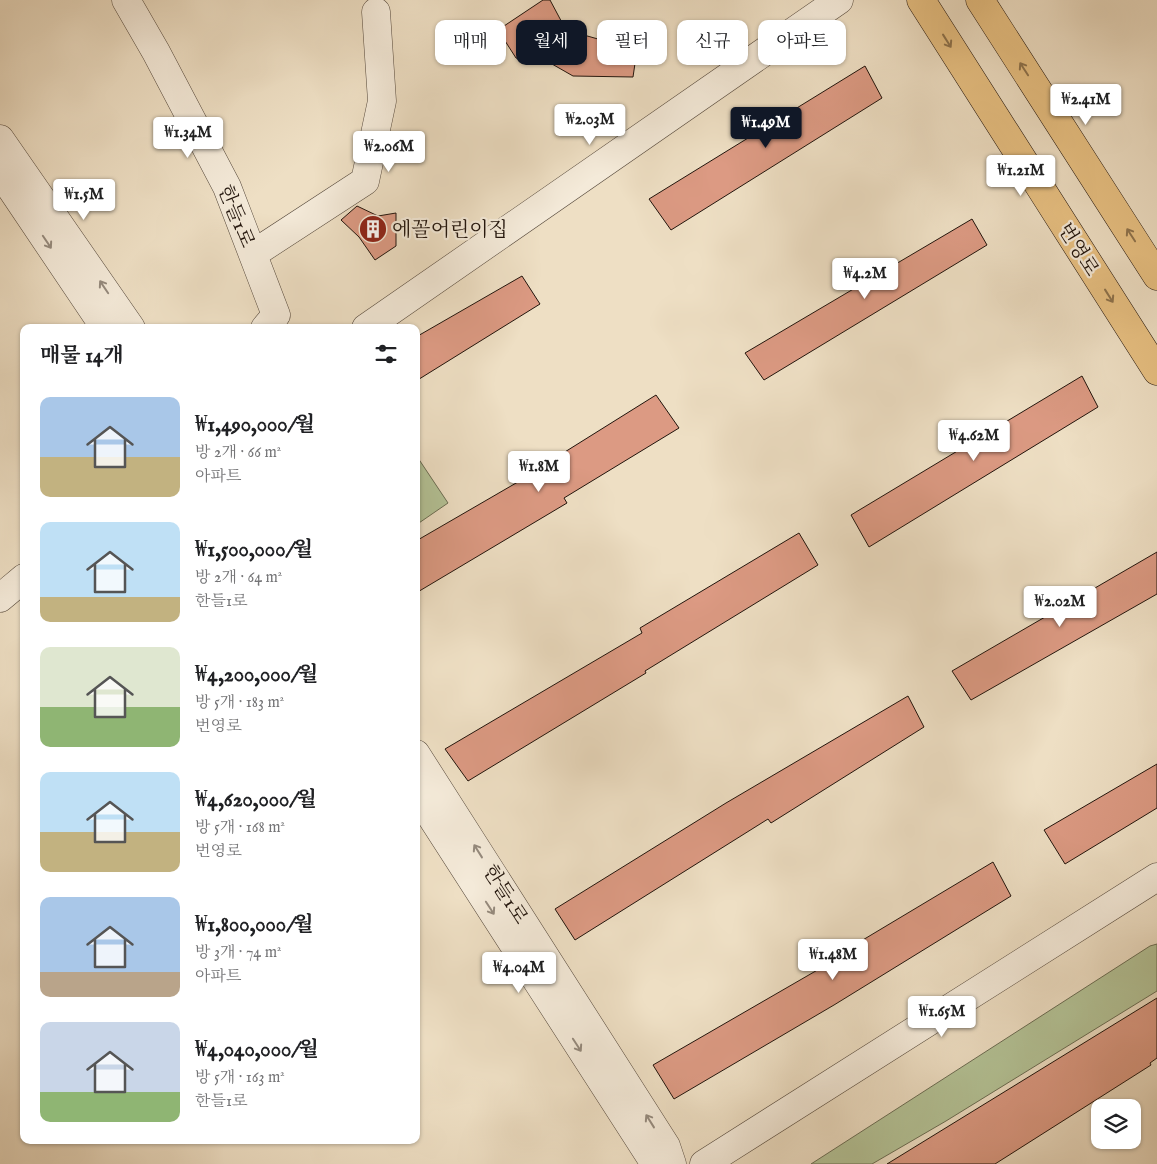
<!DOCTYPE html>
<html lang="ko">
<head>
<meta charset="utf-8">
<style>
	body { margin:0; font-family:"IM FELL English","Noto Serif KR",serif; background:#f6f6f6; color:#202124; height:100vh; display:flex; flex-direction:column; font-size:19px; white-space:nowrap }
	* { box-sizing:border-box; margin:0 }
	p { font-size:16px; color:#757577 }
	.icon { flex:none; width:28px; height:28px; fill:none; stroke:currentColor; stroke-width:2; stroke-linecap:round; stroke-linejoin:round }
	.map { position:relative; flex:1; overflow:hidden }
	.details { position:absolute; left:20px; top:324px; width:400px; height:820px; display:flex; flex-direction:column; background:#fff; border-radius:10px; box-shadow:0 1px 4px #0004 }
	.details>* { flex:none }
	.guide { position:absolute; left:435px; top:20px; width:475px; height:45px; display:flex; gap:10px }
	.fabs { position:absolute; left:1091px; top:1099px; display:grid; gap:10px }
	.fabs a { display:grid; place-items:center; width:50px; height:50px; border-radius:10px; background:#fff; box-shadow:0 1px 4px #0004; font-size:25px }
	.price { position:absolute; translate:-50% -42px; padding:0 11px; border-radius:5px; background:#fff; color:#222; font-size:16px; line-height:32px; filter:drop-shadow(0 1px 2px #0008) }
	.price::after { content:''; position:absolute; left:50%; top:30px; width:15px; height:11px; margin-left:-8px; background:inherit; clip-path:polygon(0 0,100% 0,50% 100%) }
	.price.on { background:#111827; color:#fff }
	ul { padding:0; list-style:none }
	li { display:flex; align-items:center; gap:15px; height:125px; padding:0 20px }
	li span { display:grid; place-items:center; flex:none; width:140px; height:100px; border-radius:10px; color:#555 }
	li>.icon { margin-inline-start:auto }
	span .icon { width:60px; height:60px; fill:#fffc; stroke-width:1 }
	li b { font-size:21px }
	h2 { display:flex; justify-content:space-between; align-items:center; height:60px; padding:0 20px; font-size:21px }
	.tag { padding:0 18px; border-radius:10px; background:#fff; box-shadow:0 1px 4px #0004; font-size:18px; line-height:45px }
	.tag.on { background:#111827; color:#fff }
	.map>svg:first-child { display:block }
</style>
</head>
<body>
<div class="map">
<svg width="1157" height="1164" viewBox="0 0 1157 1164">
	<rect width="100%" height="100%" fill="#eedfc4"/>
	<filter id="stains"><feTurbulence type="fractalNoise" baseFrequency=".004" numOctaves="4"/><feColorMatrix values="0 0 0 0 .2 0 0 0 0 .09 0 0 0 0 .02 0 0 0 .5 -.17"/></filter>
	<radialGradient id="worn" r=".72"><stop offset=".6" stop-color="#630" stop-opacity="0"/><stop offset="1" stop-color="#630" stop-opacity=".3"/></radialGradient>
	<path fill="#b4c397" stroke="#6a6c52" d="M416,455l32,48 -32,22z
		M1157,944v47l-211,130 -74,43h-61l339,-218z"/>
	<path fill="#dc9a83" stroke="#21140c" d="M543,0h7l16,30 71,20 -4,27 -60,-1 -21,-12 -36,-6 -18,-28z
		M865,66l17,32 -211,132 -22,-31z
		M357,206l21,10 18,-3v33l-21,14 -16,-23 -18,-17z
		M972,219l15,26 -223,135 -19,-27z
		M522,276l18,28 -124,77v-44z
		M1082,376l16,31 -229,140 -18,-32z
		M656,395l23,33 -115,70 3,5 -151,90v-52l145,-84 -1,-2z
		M799,533l19,32 -173,106 1,2 -178,108 -23,-32 197,-116 -2,-5z
		M1157,552v42l-186,106 -19,-29z
		M908,696l16,31 -153,96 -3,-4 -193,121 -20,-31 171,-106z
		M1157,764v44l-92,56 -21,-34z
		M993,862l18,34 -177,109 -160,94 -21,-34 180,-104 -2,-2z
		M1157,998v60l-7,5 1,2 -156,99h-108z"/>
	<g fill="none" stroke-linecap="round" stroke-linejoin="round">
		<defs>
			<path id="minor" d="M126,0l30,52 71,135 49,128 -11,13
				M0,139l131,189
				M0,172l105,156
				M253,254l112,-73 17,-80 -6,-89
				M366,328l473,-328
				M0,598l24,-20
				M416,754l250,392 6,18
				M416,793l239,371
				M704,1164l453,-287"/>
			<path id="major" d="M921,0l236,371
				M980,0l177,276"/>
		</defs>
		<use href="#minor" stroke="#54473a" stroke-width="29"/>
		<use href="#major" stroke="#21140c" stroke-width="29"/>
		<use href="#minor" stroke="#f4ead9" stroke-width="28"/>
		<use href="#major" stroke="#e7c082" stroke-width="28"/>
	</g>
	<defs><path id="oneway-shaft" d="M-6 0H5M1.5-3L5.5 0L1.5 3" fill="none" stroke-width="1.6" stroke-linecap="round" stroke-linejoin="round" transform="scale(1.25)"/></defs>
	<g stroke="#8e734d">
		<use href="#oneway-shaft" transform="translate(947 41) rotate(58)"/>
		<use href="#oneway-shaft" transform="translate(1024 69) rotate(-123)"/>
		<use href="#oneway-shaft" transform="translate(1131 235) rotate(-123)"/>
		<use href="#oneway-shaft" transform="translate(1109 296) rotate(58)"/>
	</g>
	<g stroke="#958a7d">
		<use href="#oneway-shaft" transform="translate(47 242) rotate(56)"/>
		<use href="#oneway-shaft" transform="translate(104 287) rotate(-124)"/>
		<use href="#oneway-shaft" transform="translate(478 851) rotate(-122)"/>
		<use href="#oneway-shaft" transform="translate(490 908) rotate(57)"/>
		<use href="#oneway-shaft" transform="translate(577 1045) rotate(57)"/>
		<use href="#oneway-shaft" transform="translate(650 1121) rotate(-122)"/>
	</g>
	<defs>
		<symbol id="building-disc" viewBox="-11 -11 22 22"><circle r="9.5" fill="#8f2418" stroke="#f4ead9"/><path d="M-4-6H4V6H1V3H-1V6H-4ZM-2.5-4.3h1.7v1.8h-1.7ZM.8-4.3h1.7v1.8H.8ZM-2.5-1h1.7V.8h-1.7ZM.8-1h1.7V.8H.8Z" fill="#fff"/></symbol>
	</defs>
	<g fill-rule="evenodd">
		<use href="#building-disc" x="357" y="213" width="32" height="32"/>
	</g>
	<g text-anchor="middle" stroke-width="4.5" stroke-linejoin="round" paint-order="stroke">
		<g font-size="20" fill="#21140c" stroke="#f4ead9">
			<text transform="translate(237 216) rotate(68)" y="7">한들1로</text>
			<text transform="translate(1079 249) rotate(58)" y="7">번영로</text>
			<text transform="translate(506 894) rotate(58)" y="7">한들1로</text>
		</g>
		<g font-size="20" fill="#21140c" stroke="#f4ead9" text-anchor="start">
			<text x="392" y="236">에꼴어린이집</text>
		</g>
	</g>
	<rect width="100%" height="100%" filter="url(#stains)"/>
	<rect width="100%" height="100%" fill="url(#worn)"/>
</svg>
<div class="fabs">
<a><svg class="icon" aria-label="layers" viewBox="0 0 24 24"><path d="M12 4l9 5-9 5-9-5zM3 14l9 5 9-5"/></svg></a>
</div>
<b class="price" style="left:1086px;top:126px">₩2.41M</b>
<b class="price" style="left:590px;top:146px">₩2.03M</b>
<b class="price on" style="left:766px;top:149px">₩1.49M</b>
<b class="price" style="left:188px;top:159px">₩1.34M</b>
<b class="price" style="left:389px;top:173px">₩2.06M</b>
<b class="price" style="left:1021px;top:197px">₩1.21M</b>
<b class="price" style="left:84px;top:221px">₩1.5M</b>
<b class="price" style="left:865px;top:300px">₩4.2M</b>
<b class="price" style="left:974px;top:462px">₩4.62M</b>
<b class="price" style="left:539px;top:493px">₩1.8M</b>
<b class="price" style="left:1060px;top:628px">₩2.02M</b>
<b class="price" style="left:833px;top:981px">₩1.48M</b>
<b class="price" style="left:519px;top:994px">₩4.04M</b>
<b class="price" style="left:942px;top:1038px">₩1.65M</b>
<div class="guide">
<a class="tag">매매</a>
<a class="tag on">월세</a>
<a class="tag">필터</a>
<a class="tag">신규</a>
<a class="tag">아파트</a>
</div>
<section class="details">
<h2>매물 14개<svg class="icon" aria-label="filters" viewBox="0 0 24 24"><path d="M4 7h16M4 17h16"/><circle cx="9" cy="7" r="2"/><circle cx="15" cy="17" r="2"/></svg></h2>
<ul>
<li><span style="background:linear-gradient(#a9c7e8 60%,#c2b280 0)"><svg class="icon" aria-label="home" viewBox="0 0 24 24"><path d="M3 11l9-7 9 7M6 9v11h12V9"/></svg></span><div><b>₩1,490,000/월</b><p>방 2개 · 66 m²</p><p>아파트</p></div></li>
<li><span style="background:linear-gradient(#bfe0f5 75%,#c2b280 0)"><svg class="icon" aria-label="home" viewBox="0 0 24 24"><path d="M3 11l9-7 9 7M6 9v11h12V9"/></svg></span><div><b>₩1,500,000/월</b><p>방 2개 · 64 m²</p><p>한들1로</p></div></li>
<li><span style="background:linear-gradient(#dfe7d0 60%,#8fb573 0)"><svg class="icon" aria-label="home" viewBox="0 0 24 24"><path d="M3 11l9-7 9 7M6 9v11h12V9"/></svg></span><div><b>₩4,200,000/월</b><p>방 5개 · 183 m²</p><p>번영로</p></div></li>
<li><span style="background:linear-gradient(#bfe0f5 60%,#c2b280 0)"><svg class="icon" aria-label="home" viewBox="0 0 24 24"><path d="M3 11l9-7 9 7M6 9v11h12V9"/></svg></span><div><b>₩4,620,000/월</b><p>방 5개 · 168 m²</p><p>번영로</p></div></li>
<li><span style="background:linear-gradient(#a9c7e8 75%,#b9a48a 0)"><svg class="icon" aria-label="home" viewBox="0 0 24 24"><path d="M3 11l9-7 9 7M6 9v11h12V9"/></svg></span><div><b>₩1,800,000/월</b><p>방 3개 · 74 m²</p><p>아파트</p></div></li>
<li><span style="background:linear-gradient(#c9d6e8 70%,#8fb573 0)"><svg class="icon" aria-label="home" viewBox="0 0 24 24"><path d="M3 11l9-7 9 7M6 9v11h12V9"/></svg></span><div><b>₩4,040,000/월</b><p>방 5개 · 163 m²</p><p>한들1로</p></div></li>
</ul>
</section>
</div>
</body>
</html>
